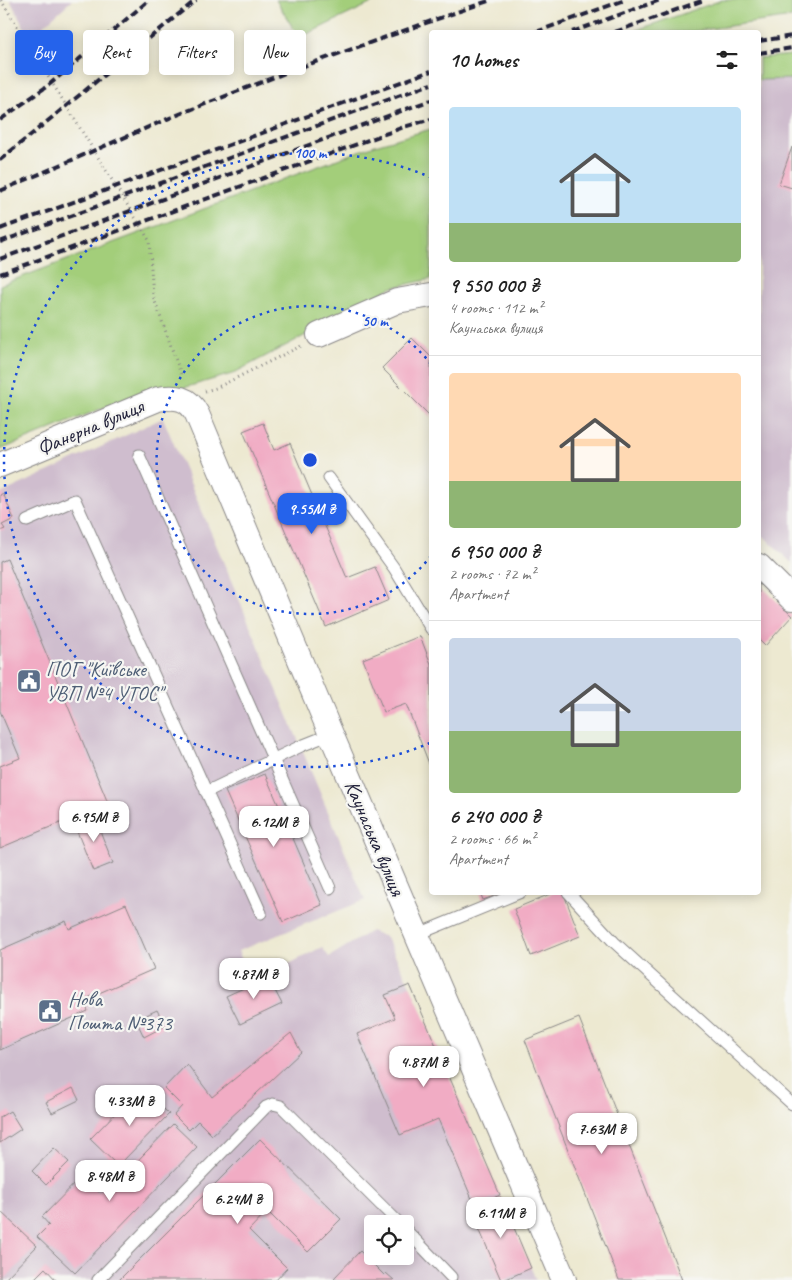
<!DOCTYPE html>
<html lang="en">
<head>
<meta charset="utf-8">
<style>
	body { margin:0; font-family:Caveat,sans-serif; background:#f6f6f6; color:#222; height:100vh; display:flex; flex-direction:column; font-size:19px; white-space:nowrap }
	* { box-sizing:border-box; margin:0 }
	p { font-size:16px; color:#767676 }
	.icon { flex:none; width:28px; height:28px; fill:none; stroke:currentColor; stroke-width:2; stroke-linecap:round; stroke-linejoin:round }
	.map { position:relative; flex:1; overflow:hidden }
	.drawer { position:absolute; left:429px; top:30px; width:332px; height:865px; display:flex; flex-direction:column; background:#fff; border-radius:5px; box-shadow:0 2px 12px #0003 }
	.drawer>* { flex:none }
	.hud { position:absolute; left:15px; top:30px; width:339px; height:45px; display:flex; gap:10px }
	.fabs { position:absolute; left:364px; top:1215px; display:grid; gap:10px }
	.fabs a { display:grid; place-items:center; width:50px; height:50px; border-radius:5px; background:#fff; box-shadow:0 2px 12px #0003; font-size:25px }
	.price { position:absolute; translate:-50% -42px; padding:0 11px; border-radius:10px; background:#fff; color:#222; font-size:16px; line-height:32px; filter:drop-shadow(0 1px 2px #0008) }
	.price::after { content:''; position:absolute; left:50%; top:30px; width:15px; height:11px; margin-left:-8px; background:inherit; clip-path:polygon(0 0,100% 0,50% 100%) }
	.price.on { background:#2563eb; color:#fff }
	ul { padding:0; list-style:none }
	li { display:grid; align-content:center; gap:10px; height:265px; padding:0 20px }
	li+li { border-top:1px solid #e0e0e0 }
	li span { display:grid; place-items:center; height:155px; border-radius:5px; color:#555 }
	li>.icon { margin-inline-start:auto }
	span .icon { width:90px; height:90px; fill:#fffc; stroke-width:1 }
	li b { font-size:21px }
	h2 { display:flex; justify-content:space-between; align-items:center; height:60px; padding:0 20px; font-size:21px }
	.pill { padding:0 18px; border-radius:5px; background:#fff; box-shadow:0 2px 12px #0003; font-size:18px; line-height:45px }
	.pill.on { background:#2563eb; color:#fff }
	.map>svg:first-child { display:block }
</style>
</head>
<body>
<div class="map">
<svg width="792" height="1280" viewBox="0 0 792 1280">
	<rect width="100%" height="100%" fill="#f6f6f2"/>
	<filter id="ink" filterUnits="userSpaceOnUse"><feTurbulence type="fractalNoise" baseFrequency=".02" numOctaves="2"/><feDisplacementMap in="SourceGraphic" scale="10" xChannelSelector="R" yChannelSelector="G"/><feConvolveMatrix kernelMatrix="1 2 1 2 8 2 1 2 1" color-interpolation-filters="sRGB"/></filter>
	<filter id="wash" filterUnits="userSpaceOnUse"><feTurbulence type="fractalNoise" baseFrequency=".0096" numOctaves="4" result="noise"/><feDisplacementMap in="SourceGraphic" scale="20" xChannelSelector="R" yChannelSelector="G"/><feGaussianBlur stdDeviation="1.12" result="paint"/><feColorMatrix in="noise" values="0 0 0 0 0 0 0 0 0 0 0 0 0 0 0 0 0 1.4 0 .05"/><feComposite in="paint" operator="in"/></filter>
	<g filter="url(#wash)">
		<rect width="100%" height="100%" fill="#ede9d1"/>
		<path fill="#cfbdce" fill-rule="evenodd" d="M10,0h62l-42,38z
			M792,79v484l-33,-31v-452z
			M163,418l202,482 -127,51 14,32 70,-36 7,10 42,-26 15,6 24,48 126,295h-536v-786zM372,1224h33v32h-33z"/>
		<path fill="#a3ce7a" stroke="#62785a" d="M276,0h108l-12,3 -73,35z
			M722,0h70v17l-104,15h-57z
			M792,55v24l-33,1v-22z
			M431,129v150l-41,9 -86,48 -72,38 -49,14 -36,2 -147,60v-165l375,-140z"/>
		<g id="blocks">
			<path fill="#f1acc4" d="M792,147v41l-13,-4z
				M412,338l19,19v60l-49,-49z
				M263,423l11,27 16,-7 57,135 28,-11 14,33 -63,27 -83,-196z
				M3,493l11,26 -12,6 3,4 -5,2v-36z
				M7,559l101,244 -108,45v-82l20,-8 -20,-47v-149z
				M759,584l33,32 -27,30 -6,-6z
				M420,636l11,28v105l-25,-65 -22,8 -21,-53z
				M265,774l57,131 -39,17 -58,-131z
				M94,816l19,47 -20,8 -19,-47z
				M480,892h22v1l-19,7z
				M555,892h8l17,44 -49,20 -17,-47z
				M126,904l28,65 -71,31 5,11 -88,39v-100l66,-29 3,8z
				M268,977l14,27 -42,20 -14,-28z
				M410,985l90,210 -25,11 -37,-87 -38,16 -43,-101 38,-16 -10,-23z
				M157,1010l8,16 -21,11 -8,-17z
				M579,1018l103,262h-63l-94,-240z
				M291,1033l10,19 -89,83 -14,-14 -9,9 -15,-15 8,-9 -18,-18 23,-24 25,33z
				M141,1087l28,27 -51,52 -28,-27z
				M73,1088l6,12 -27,13 -6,-11z
				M10,1111l11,18 -21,14v-26z
				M173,1124l24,23 -122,126 -38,-36 12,-12 -7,-8 40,-41 17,16 13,-13 4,4z
				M260,1139l81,80 -33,33 -41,-41 -18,19 38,38 -11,12h-157z
				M54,1148l15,14 -23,23 -14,-14z
				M501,1197l30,71 -27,12h-3l-30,-70z
				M0,1211l37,35 -33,34h-4z
				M360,1251l24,24 2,-2 8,7h-58l-2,-2z
				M45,1268l11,12h-23z"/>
		</g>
	</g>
	<g filter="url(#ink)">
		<use href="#blocks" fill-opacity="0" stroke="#888686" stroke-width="1"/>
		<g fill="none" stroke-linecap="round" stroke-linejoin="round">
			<defs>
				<path id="service" d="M139,455l191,433
					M329,478l65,90 37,61
					M27,521l48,-21 186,413
					M206,792l95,-46 30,-12
					M568,892l46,50 178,162
					M416,935l105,-43
					M405,1229l46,48
					M98,1280l168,-173 7,-3 8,2 119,118"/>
				<path id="minor" d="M319,335l78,-34 34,-6
					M0,465l158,-66c18,-3 30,-2 39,15l134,320 233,546
					M759,566l33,33"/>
			</defs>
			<use href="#service" stroke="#888686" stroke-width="13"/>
			<use href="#minor" stroke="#888686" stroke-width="26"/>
			<path stroke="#888686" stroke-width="3" stroke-dasharray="1 4" stroke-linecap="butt" d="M1,0l148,240 4,56 29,81
				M205,391l11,-3 85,-42"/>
			<use href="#service" stroke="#fff" stroke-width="11"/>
			<use href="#minor" stroke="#fff" stroke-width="24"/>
			<path stroke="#22223b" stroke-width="4" stroke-dasharray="8 4" stroke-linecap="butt" d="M536,32l89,-32
				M572,32l88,-32
				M615,32l89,-32
				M759,41l33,-5
				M759,53l33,-5
				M0,120l50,-36 99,-84
				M0,160l196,-160
				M0,191l172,-74 118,-46 201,-71
				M0,229l431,-158
				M0,242l431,-158
				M0,259l431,-159
				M0,274l404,-147 27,-8"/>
		</g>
	</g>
	<g fill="none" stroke="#1d4ed8" stroke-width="2.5" stroke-dasharray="2.5 5">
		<path d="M431 556A154 154 0 1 1 431 364"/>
		<path d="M430 743A307 307 0 1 1 430 177"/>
	</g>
	<defs>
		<symbol id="civic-square" viewBox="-11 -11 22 22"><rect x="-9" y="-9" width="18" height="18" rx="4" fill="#5c6f8a" stroke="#f6f6f2"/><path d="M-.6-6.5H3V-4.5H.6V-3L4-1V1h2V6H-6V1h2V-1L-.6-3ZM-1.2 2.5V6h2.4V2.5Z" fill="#fff"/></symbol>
	</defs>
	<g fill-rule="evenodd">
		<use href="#civic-square" x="15" y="667" width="28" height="28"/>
		<use href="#civic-square" x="36" y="997" width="28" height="28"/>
	</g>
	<g text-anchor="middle" stroke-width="4.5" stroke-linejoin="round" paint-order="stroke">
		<g font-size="21" fill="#22223b" stroke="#f6f6f2">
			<text transform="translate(90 427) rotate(-23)" y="7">Фанерна вулиця</text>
			<text transform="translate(375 838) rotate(67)" y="7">Каунаська вулиця</text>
		</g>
		<g font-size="21" fill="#4e5e75" stroke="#f6f6f2" text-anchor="start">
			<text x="46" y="676">ПОГ "Київське<tspan x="46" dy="24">УВП №4 УТОС"</tspan></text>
			<text x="68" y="1006">Нова<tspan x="68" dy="24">Пошта №373</tspan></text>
		</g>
	</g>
	<circle cx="310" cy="460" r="8" fill="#1d4ed8" stroke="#f6f6f2" stroke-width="2.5"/>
	<g font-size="15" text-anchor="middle" font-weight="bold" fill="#1d4ed8" stroke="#f6f6f2" stroke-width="4.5" stroke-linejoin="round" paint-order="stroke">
		<text x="310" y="158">100 m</text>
		<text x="375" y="326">50 m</text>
	</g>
</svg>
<div class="fabs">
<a><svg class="icon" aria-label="locate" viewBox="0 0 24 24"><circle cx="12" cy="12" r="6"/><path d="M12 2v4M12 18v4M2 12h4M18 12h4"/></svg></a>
</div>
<b class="price on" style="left:312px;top:535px">9.55M ₴</b>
<b class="price" style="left:94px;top:843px">6.95M ₴</b>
<b class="price" style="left:274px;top:848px">6.12M ₴</b>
<b class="price" style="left:254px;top:1000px">4.87M ₴</b>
<b class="price" style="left:424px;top:1088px">4.87M ₴</b>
<b class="price" style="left:130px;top:1127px">4.33M ₴</b>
<b class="price" style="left:602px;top:1155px">7.63M ₴</b>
<b class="price" style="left:110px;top:1202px">8.48M ₴</b>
<b class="price" style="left:238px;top:1225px">6.24M ₴</b>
<b class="price" style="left:501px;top:1239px">6.11M ₴</b>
<div class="hud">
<a class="pill on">Buy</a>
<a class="pill">Rent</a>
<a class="pill">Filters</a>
<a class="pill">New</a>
</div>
<section class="drawer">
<h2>10 homes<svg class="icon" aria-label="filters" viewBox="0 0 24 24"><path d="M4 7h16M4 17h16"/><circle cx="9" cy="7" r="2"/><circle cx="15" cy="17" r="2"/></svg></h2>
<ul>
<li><span style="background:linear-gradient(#bfe0f5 75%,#8fb573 0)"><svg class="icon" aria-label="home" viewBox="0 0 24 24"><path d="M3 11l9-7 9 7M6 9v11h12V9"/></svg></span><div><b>9 550 000 ₴</b><p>4 rooms · 112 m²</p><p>Каунаська вулиця</p></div></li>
<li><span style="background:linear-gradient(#ffd9b3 70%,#8fb573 0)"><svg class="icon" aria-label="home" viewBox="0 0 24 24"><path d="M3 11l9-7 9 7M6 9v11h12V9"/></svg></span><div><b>6 950 000 ₴</b><p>2 rooms · 72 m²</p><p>Apartment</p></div></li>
<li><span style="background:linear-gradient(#c9d6e8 60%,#8fb573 0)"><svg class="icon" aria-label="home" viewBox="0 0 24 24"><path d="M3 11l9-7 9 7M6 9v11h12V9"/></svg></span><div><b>6 240 000 ₴</b><p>2 rooms · 66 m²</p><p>Apartment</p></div></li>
</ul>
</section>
</div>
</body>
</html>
